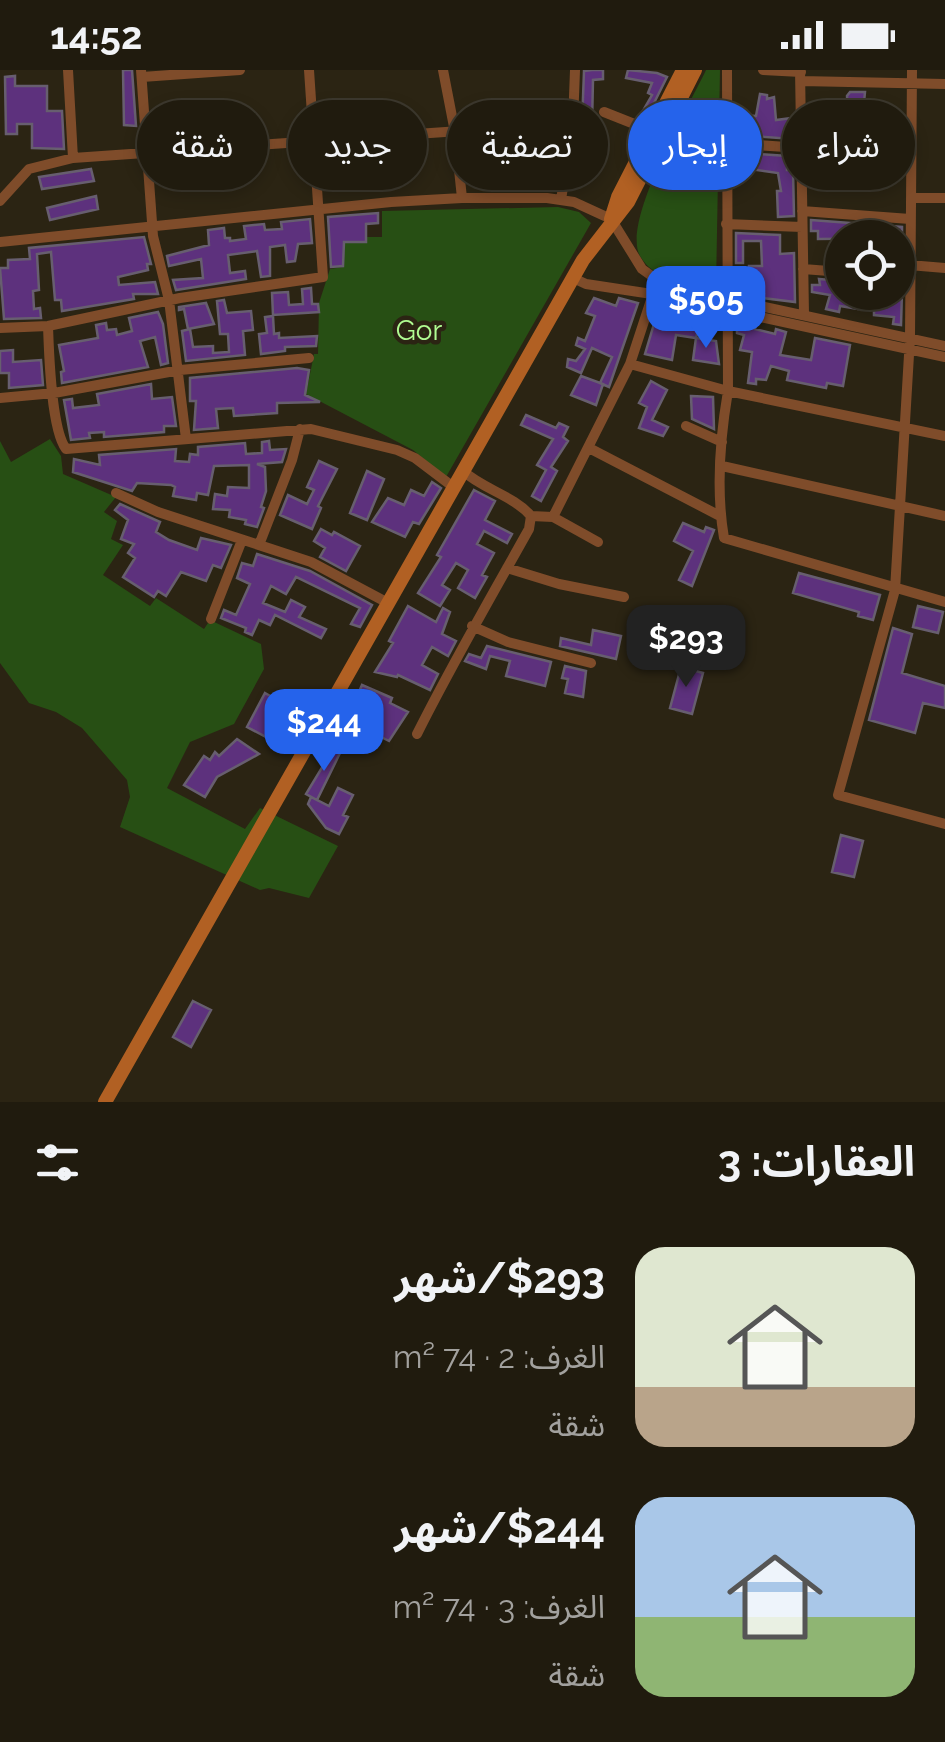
<!DOCTYPE html>
<html lang="ar">
<head>
<meta charset="utf-8">
<style>
	body { margin:0; font-family:Raleway,"Noto Sans Arabic",sans-serif; background:#2d281c; color:#f1f3f6; direction:rtl; height:100vh; display:flex; flex-direction:column; font-size:38px; white-space:nowrap }
	* { box-sizing:border-box; margin:0 }
	p { font-size:32px; color:#a2a19e }
	.icon { flex:none; width:55px; height:55px; fill:none; stroke:currentColor; stroke-width:2; stroke-linecap:round; stroke-linejoin:round }
	.map { position:relative; height:1032px; overflow:hidden; direction:ltr }
	.drawer { display:flex; flex-direction:column; background:#201b0e; flex:1 }
	.drawer>* { flex:none }
	.banner { position:absolute; left:30px; top:30px; width:885px; height:90px; direction:rtl; display:flex; gap:20px }
	.tools { position:absolute; left:825px; top:150px; display:grid; gap:20px }
	.tools a { display:grid; place-items:center; width:90px; height:90px; border-radius:50%; background:#201b0e; box-shadow:0 5px 15px #0003,0 0 0 2px #3d392e; font-size:50px }
	.price { position:absolute; translate:-50% -85px; padding:0 22px; border-radius:20px; background:#2563eb; color:#fff; font-size:32px; line-height:65px; filter:drop-shadow(0 2px 5px #0008) }
	.price::after { content:''; position:absolute; left:50%; top:60px; width:30px; height:22px; margin-left:-15px; background:inherit; clip-path:polygon(0 0,100% 0,50% 100%) }
	.price.selected { background:#222; color:#fff }
	ul { padding:0; list-style:none }
	li { display:flex; align-items:center; gap:30px; height:250px; padding:0 30px }
	li span { display:grid; place-items:center; flex:none; width:280px; height:200px; border-radius:30px; color:#555 }
	li>.icon { margin-inline-start:auto }
	span .icon { width:120px; height:120px; fill:#fffc; stroke-width:1 }
	li b { font-size:42px }
	h2 { display:flex; justify-content:space-between; align-items:center; height:120px; padding:0 30px; font-size:42px }
	.tag { padding:0 35px; border-radius:45px; background:#201b0e; box-shadow:0 5px 15px #0003,0 0 0 2px #3d392e; font-size:35px; line-height:90px }
	.tag.selected { background:#2563eb; color:#fff }
	.status { display:flex; justify-content:space-between; align-items:center; height:70px; padding:0 50px; background:#201b0e; direction:ltr }
	.status svg { height:28px; fill:currentColor }
	.map>svg:first-child { display:block }
</style>
</head>
<body>
<div class="status"><b>14:52</b><svg viewBox="0 0 49 12"><path d="M0 12V9h3v3zM5 12V6h3v6zM10 12V3h3v9zM15 12V0h3v12zM26 1h20v11H26zM47 4h2v5h-2z"/></svg></div>
<div class="map">
<svg width="945" height="1032" viewBox="0 0 945 1032">
	<rect width="100%" height="100%" fill="#2b2413"/>
	<path fill="#274f14" d="M706,0h14l-4,217c-26,-4 -61,-5 -76,-31 -19,-34 49,-150 66,-186z
		M558,137l21,5 12,11 -145,254 -33,-27 -107,-56 8,-40h4l1,-51 11,-34 13,-2 2,-25 21,1 1,-6h15v-26z
		M50,369l11,17 2,18 53,23 -12,15 13,9 -6,18 12,6 -20,30 47,31 6,-8 48,31 6,-9 51,24 3,25 -30,55 -44,18 -23,46 78,41 15,-21 78,38 -29,52 -40,-10 -9,2 -140,-63 10,-30 -3,-17 -45,-52 -26,-16 -27,-9 -29,-40v-222l11,21z"/>
	<path fill="#5d317d" stroke="#675e6f" stroke-width="2.5" d="M123,0h9l4,56 -12,-1z
		M592,0h11v9l-10,1 -1,45 -10,-1 2,-53z
		M628,0l29,3 10,4 -21,42 -6,-3 12,-21 -4,-2 4,-10 -26,-5z
		M15,6v10h32v25h15l2,38 -32,-1v-24h-15v10h-11l-1,-57z
		M850,22h15l-2,21h13v23h-24l-1,-10 -33,-1v-12l30,2 -1,-19z
		M760,24l7,1v4l7,-2 2,23 16,-2v21l-55,-4v-15l5,-5 14,1z
		M743,83l44,3v14h6l1,46 -16,1 -1,-26h4l-3,-18 -36,-5z
		M814,87h33l-1,17h-32z
		M91,99l3,12 -52,8 -3,-12z
		M96,126l2,13 -48,11 -3,-12z
		M378,143v10l-12,1v18h-22l-1,24 -12,1 -3,-50z
		M310,149l2,24 -14,1 -3,17 -8,1 -2,-17 -15,2v29l-9,1 -4,-26 -29,4 2,18 15,-2 1,8 -70,11 -3,-10 30,-2 -2,-19 -32,7 -2,-10 42,-11 -1,-15 16,-2 1,10h5v3l16,-2 -2,-13 20,-2 1,6 17,-1 -1,-7z
		M811,150l91,7v11l-84,1v-8h-7z
		M736,163l44,2v19l14,-1 1,49 -32,-4 1,-4 -8,-2h-20v-14h13v-12h13l-1,-25h-18v22h-7z
		M144,167l7,27h-4l1,6 -30,7 1,8 36,-3 3,12h-25l1,5 -72,12 -1,-11h-6l-4,-48 -14,2 2,36 -6,1 1,18 6,-1 1,10 -37,1 -4,-51h8v-8l22,-1 -1,-11z
		M819,209l23,2v11h60l-1,33 -8,-1 1,-7 -20,-2v-8l-16,2 -18,-3 -1,6 -13,-3 4,-14 -18,-3v-7h8z
		M311,218l1,16h6l1,8 -46,3 -1,-22 16,-1 1,13 14,-1 -1,-15z
		M594,228l22,8 3,-8 19,5 -29,84 -9,-4 12,-26 -20,-9 -11,25 -14,-6 1,-8 8,2 9,-12 -9,-4 2,-7 7,3 10,-25 -9,-3z
		M224,230l3,13 24,-2 2,19 -10,1 2,24 -59,6 -4,-30 8,-2 3,18 20,-1v7l16,-1 -1,-18h-8l-3,-33z
		M206,233l8,21 -26,5 -4,-20 -5,1v-3z
		M660,234l43,7 -7,27 -20,-3 -4,25 -27,-6z
		M158,242l5,12 5,39 -7,2 -6,-28 -15,4 8,26 -86,16 -1,-11 3,-1 -5,-26 39,-7 -2,-13 10,-2 1,7 9,-1 1,6 15,-4 -3,-13z
		M273,246l1,18 5,-1v5l38,-2 -1,10 -31,1v4l-24,3 -2,-20 8,-1 -2,-16z
		M737,251l19,4 -1,4 20,5 1,-5 10,3 -6,23 31,5 4,-22 35,7 -7,41 -16,-3 -1,5 -39,-8 2,-9 -18,-5 -5,14 -10,-1v5l-8,-1 4,-31 -12,-2 4,-15 -7,-2z
		M696,268l20,3 3,23 -26,-4z
		M13,280v12l28,-2 2,25 -34,3v-15h-9v-22z
		M297,298l12,2 -4,25 15,7 -43,1v10l-43,3 -1,-8 -17,1 2,19 -24,2 2,-29h-6v-23z
		M581,306l22,8 -7,21 -25,-10z
		M651,311l16,9 -15,30 16,7 -5,9 -24,-8 8,-21 -8,-4z
		M151,314l1,15 20,-2 4,29h-12v6l-60,5v-5l-15,1 1,5 -19,2 -7,-40 8,-1 1,9 26,-3 -2,-11z
		M691,326l22,1 1,32 -22,-10z
		M526,345l30,13 3,-5 9,4 -5,10 5,4 -17,26 6,4 -16,30 -9,-5 14,-26 -9,-5 16,-26 -32,-14z
		M269,371l1,9 16,-1 -4,13 -25,2 8,3 1,24 -5,16 3,1 -7,19 -12,-3 1,-4 -17,-3 1,-7 -17,-1 2,-15 12,2 1,-9 21,1v-23l-35,1 -6,29 -11,-2 -1,7 -23,-4 2,-9 -4,-2 -34,-2 -5,8 -59,-19 1,-13 26,6 -1,-10 77,-6 -1,12 14,1 1,-8 8,1v-8l47,-4 1,11 16,-1v-11z
		M319,391l18,8 -19,37 3,2 -9,21 -32,-14 8,-20 19,9 7,-14 -7,-3z
		M367,401l17,8 -17,41 -17,-7z
		M432,412l9,6 -22,36 -6,-2 -8,15 -33,-15 16,-24 16,7 7,-15 13,6z
		M474,420l21,11 -10,19 27,14 -5,9 -23,-12 -7,13 17,9 -12,22 5,2 -12,21 -17,-10 10,-18 -12,-7 -14,22 8,5 -10,16 -22,-13 23,-36 -4,-2z
		M120,434l40,18 -4,10 13,8 28,10 4,-12 30,7 -10,23 -8,-3 -7,16 -25,-9 -15,24 -8,-5 -4,6 -31,-20 12,-19 -7,-5 6,-9 -13,-5 7,-19 -13,-10z
		M683,453l21,9 2,-5 8,3 -22,56 -13,-6 14,-29 -19,-10z
		M321,459l11,6 2,-3 26,14 -14,25 -26,-14 5,-9 -11,-7z
		M257,484l53,17 62,34 -12,22 -9,-3 9,-16 -64,-31 -10,17 -15,-8 -8,17 22,9 6,-12 14,7 -6,10 27,12 -5,9 -46,-23 -5,10 -11,-5 -7,15 -7,-3 1,-4 -25,-10 3,-8 12,5 14,-31 -13,-6 5,-15 11,3z
		M799,503l81,22 -7,25 -15,-4 1,-4 -66,-19z
		M408,536l28,16 7,-14 7,4 -8,22 14,7 -8,15 -16,-9 -10,18 16,9 -8,16 -32,-15 -1,2 -22,-5 18,-29 -4,-2z
		M918,536l25,6 -5,21 -25,-6z
		M893,558l19,6 -10,39 43,13v22l-22,-5 -8,30 -46,-13z
		M593,560l28,6 -5,23 -56,-13 1,-8 30,7z
		M487,576l64,16 -6,24 -39,-10 4,-15 -20,-5 -4,13 -21,-8 4,-7 12,4z
		M565,596l21,5 -3,26 -18,-4 3,-14 -6,-1z
		M681,597l22,6 -11,41 -22,-6z
		M362,615l30,13 -2,5 18,9 -19,29 -20,-10 -6,10 -20,-11 13,-25 -11,-4 6,-10 7,3z
		M265,623l21,12 -18,33 -21,-11z
		M237,669l22,15 -42,23 -12,20 -21,-12 20,-29 6,4 5,-8 4,4z
		M335,676l7,3 -25,51 -11,-6z
		M338,718l15,7 -10,20 5,2 -9,17 -13,-6 -18,-24 3,-7 18,9z
		M841,765l22,6 -9,36 -22,-5z
		M193,931l18,9 -20,37 -18,-10z"/>
	<g fill="none" stroke-linecap="round" stroke-linejoin="round">
		<path stroke="#7f4c2a" stroke-width="10" d="M68,0l5,88
			M141,0l12,166 16,64 17,139
			M443,0l12,62 7,66
			M727,0l1,321c-8,47 -12,100 -4,147l221,64
			M763,0l38,2
			M800,0l4,244
			M912,0l-2,268 -15,252 -57,205 107,29
			M142,7l98,-7
			M801,11l144,3
			M604,42l48,19
			M727,73l74,5 110,1
			M911,128h34
			M561,130l12,-77 2,-53
			M0,131l29,-32 44,-11 500,-35
			M802,141l108,8
			M726,154l76,3
			M0,172l391,-40 71,-4h85l27,4 37,17 31,50 35,25 51,11 9,7 208,45
			M909,195l36,3
			M803,199l39,3
			M573,208l13,6 79,12 12,-2
			M728,235l9,-4 208,45
			M48,256c1,27 3,103 18,123l245,-20 86,21 18,8 37,28
			M0,258l48,-2 132,-28 143,-21 -14,-207
			M630,294l98,27 217,45
			M0,328l54,-5 126,-23 129,-12
			M686,356l36,16
			M589,378l131,68
			M722,396l223,50
			M463,401c20,18 51,25 68,45l22,1 45,25
			M116,423l42,19 153,50 77,41
			M553,447l77,-153 23,-70
			M259,475l33,-85 8,-31
			M507,498l52,16 65,13
			M211,549l31,-79
			M472,556l36,16 83,21
			M417,664c35,-70 74,-137 112,-205l2,-13"/>
		<path stroke="#b16023" stroke-width="14" d="M611,149l7,-22 65,-127
			M105,1032l478,-842 45,-58 67,-132"/>
	</g>
	<g text-anchor="middle" stroke-width="9" stroke-linejoin="round" paint-order="stroke">
		<g font-size="28" fill="#b0fc92" stroke="#2b2413">
			<text x="419" y="270">Gor</text>
		</g>
	</g>
</svg>
<div class="tools">
<a><svg class="icon" aria-label="locate" viewBox="0 0 24 24"><circle cx="12" cy="12" r="6"/><path d="M12 2v4M12 18v4M2 12h4M18 12h4"/></svg></a>
</div>
<b class="price" style="left:706px;top:281px">$505</b>
<b class="price selected" style="left:686px;top:620px">$293</b>
<b class="price" style="left:324px;top:704px">$244</b>
<div class="banner">
<a class="tag">شراء</a>
<a class="tag selected">إيجار</a>
<a class="tag">تصفية</a>
<a class="tag">جديد</a>
<a class="tag">شقة</a>
</div>
</div>
<section class="drawer">
<h2>العقارات: 3<svg class="icon" aria-label="filters" viewBox="0 0 24 24"><path d="M4 7h16M4 17h16"/><circle cx="9" cy="7" r="2"/><circle cx="15" cy="17" r="2"/></svg></h2>
<ul>
<li><span style="background:linear-gradient(#dfe7d0 70%,#b9a48a 0)"><svg class="icon" aria-label="home" viewBox="0 0 24 24"><path d="M3 11l9-7 9 7M6 9v11h12V9"/></svg></span><div><b>$293/شهر</b><p>الغرف: 2 · 74 m²</p><p>شقة</p></div></li>
<li><span style="background:linear-gradient(#a9c7e8 60%,#8fb573 0)"><svg class="icon" aria-label="home" viewBox="0 0 24 24"><path d="M3 11l9-7 9 7M6 9v11h12V9"/></svg></span><div><b>$244/شهر</b><p>الغرف: 3 · 74 m²</p><p>شقة</p></div></li>
</ul>
</section>
</body>
</html>
